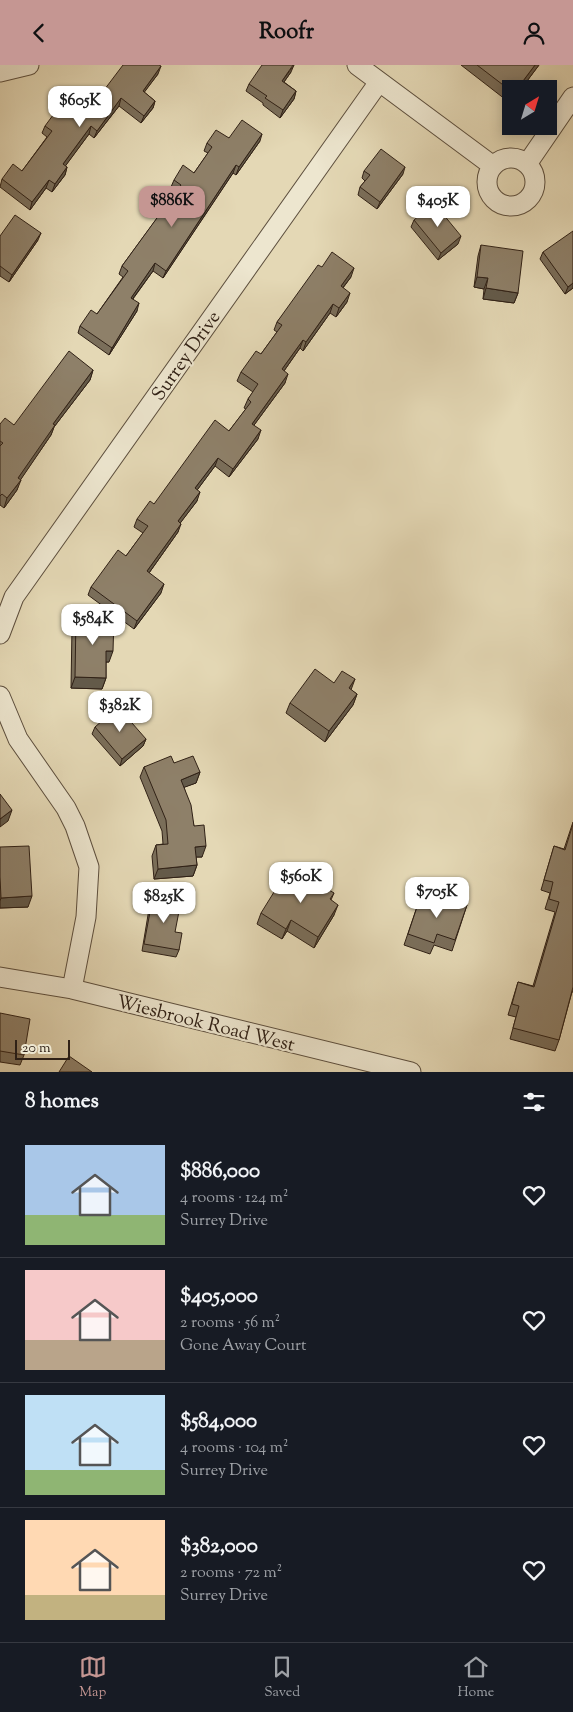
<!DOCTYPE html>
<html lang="en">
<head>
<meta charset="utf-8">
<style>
	body { margin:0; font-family:"Sorts Mill Goudy",serif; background:#20242c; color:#f1f3f6; height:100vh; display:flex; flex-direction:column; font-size:19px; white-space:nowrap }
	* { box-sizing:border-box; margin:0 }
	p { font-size:16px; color:#9ea1a6 }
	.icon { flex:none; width:28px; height:28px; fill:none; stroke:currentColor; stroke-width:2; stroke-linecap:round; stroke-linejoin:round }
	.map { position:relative; height:1007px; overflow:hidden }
	.drawer { display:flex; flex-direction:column; background:#171b24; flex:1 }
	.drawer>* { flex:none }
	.needle { width:32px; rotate:38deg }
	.controls { position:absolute; left:502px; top:15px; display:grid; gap:10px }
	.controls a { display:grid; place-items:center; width:55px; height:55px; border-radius:0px; background:#171b24; box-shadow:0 2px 12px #0003; font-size:25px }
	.scale { position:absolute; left:15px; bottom:12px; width:55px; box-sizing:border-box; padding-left:5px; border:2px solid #302116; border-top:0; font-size:14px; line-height:18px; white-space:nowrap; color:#302116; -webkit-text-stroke:4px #ede6cf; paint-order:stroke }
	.price { position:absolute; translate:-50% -42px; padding:0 11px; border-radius:10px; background:#fff; color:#222; font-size:16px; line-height:32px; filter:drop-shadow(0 1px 2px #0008) }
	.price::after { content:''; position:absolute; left:50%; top:30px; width:15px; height:11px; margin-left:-8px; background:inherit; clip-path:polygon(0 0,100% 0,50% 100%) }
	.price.active { background:#c59692; color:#111 }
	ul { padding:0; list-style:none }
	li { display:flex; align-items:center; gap:15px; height:125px; padding:0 25px }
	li+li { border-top:1px solid #363941 }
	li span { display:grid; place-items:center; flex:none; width:140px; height:100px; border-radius:0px; color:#555 }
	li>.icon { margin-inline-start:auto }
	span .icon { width:60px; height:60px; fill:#fffc; stroke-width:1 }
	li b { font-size:21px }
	h2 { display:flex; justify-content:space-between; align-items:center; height:60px; padding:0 25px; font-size:21px }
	header { display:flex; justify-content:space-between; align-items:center; height:65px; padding:0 25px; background:#c59692; color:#111; font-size:22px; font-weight:700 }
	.tab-bar { display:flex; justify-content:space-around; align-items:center; height:70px; border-top:1px solid #363941; background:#171b24; font-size:14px; color:#9ea1a6 }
	.tab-bar a { display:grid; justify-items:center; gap:2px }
	.tab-bar .active { color:#c59692 }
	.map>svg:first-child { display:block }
</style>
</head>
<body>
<header><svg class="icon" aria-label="back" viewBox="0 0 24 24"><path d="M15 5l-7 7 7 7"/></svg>Roofr<svg class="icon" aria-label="person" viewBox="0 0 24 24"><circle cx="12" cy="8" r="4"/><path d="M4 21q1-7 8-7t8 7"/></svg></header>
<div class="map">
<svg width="573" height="1007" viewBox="0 0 573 1007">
	<rect width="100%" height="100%" fill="#e4d8b5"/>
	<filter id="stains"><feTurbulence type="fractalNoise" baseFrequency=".004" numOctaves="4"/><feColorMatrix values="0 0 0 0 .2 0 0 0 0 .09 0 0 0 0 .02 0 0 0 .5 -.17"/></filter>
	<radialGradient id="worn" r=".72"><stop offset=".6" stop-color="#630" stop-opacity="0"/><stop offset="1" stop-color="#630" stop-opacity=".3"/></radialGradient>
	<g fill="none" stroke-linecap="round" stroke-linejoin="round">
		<defs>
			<path id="minor" d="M357,0l136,101
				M0,7l29,-7
				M487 117a24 24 0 1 1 48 0a24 24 0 1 1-48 0Z
				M527,99l46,-67
				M0,569l14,-37 365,-515
				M0,631l18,43 48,69 9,18 14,41 -3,50 -14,72
				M0,912l72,12 339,83"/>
		</defs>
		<use href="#minor" stroke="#5d4f3e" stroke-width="21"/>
		<use href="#minor" stroke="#ede6cf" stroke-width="19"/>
	</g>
	<path fill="#7a6e5a" stroke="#302116" d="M461,0h78l-18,24h-10v12l-1,2z
		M291,7l-7,10 12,9 -2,8 -14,19 -17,-13v-2l-17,-12 3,-7z
		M158,9l-14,18 11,9 -2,7 -12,15 -22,-17 -25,32 -5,-4 -24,32 2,1 -2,8 -13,17 -6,-4 -16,22 -30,-23 2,-8 20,-8 25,-34 -5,-4 3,-7z
		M229,73l31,3 -24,34 -3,-2 -70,105 -10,-7 -20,28 4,12 -28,44 -31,-22 2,-7 17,-12 26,-37 -4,-3 3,-8 55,-75 -6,-4 3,-7 20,-7 14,-20 -4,-2 3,-8z
		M364,106l39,3 -26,35 -19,-14 2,-8 5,-6 -3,-3z
		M414,155l44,24 -20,16 -27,-33z
		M0,171l38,4 -29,42 -9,-6z
		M481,180l37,48 -4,10 -31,-4 1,-10 -10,-2 4,-31z
		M543,187l30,36 -8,6 -25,-35z
		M322,202l29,10 -8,11 4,14 -11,15 -6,-4 -27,38 -3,-3 -16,23 1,12 -31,42 4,14 -29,38 -14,-11 -18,24v11l-17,22 -2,9 -29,41 12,20 -27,36 -46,-34 3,-8 35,-31 17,-23 -9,-6 3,-8 17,-15 75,-73 17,-22 -2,-1 4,-9 5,-7 -16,-11 4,-9 20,-18 16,-22 -3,-2 3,-8z
		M93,305l-3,10 -36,47 -3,8 -31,45 -3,10 -13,18 -4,-3v-81l14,1z
		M76,552l33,45h-3v16l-4,11 -31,-1 1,-61z
		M334,618l17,7 6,4 -4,11 -28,37 -39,-29 4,-10z
		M95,662l51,12 -3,7 -23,20 -28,-32z
		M174,698l26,9 -4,11 -12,4 18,70h-6l1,8 -4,11 -39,3 -2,-23 4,-11 7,-1 -1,-13 -22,-54 4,-10z
		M573,757v170h-1l-13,48 -4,11 -45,-12 6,-22 -8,-2 10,-33 15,4 22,-74 -10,-3 5,-16 -9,-3 13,-44 10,3z
		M0,782l28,60 -28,1z
		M286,823l48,5 -3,7 3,15 -20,33 -27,-17 -5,8 -25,-15 4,-11z
		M153,831l22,36 4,18 -3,7 -34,-6 8,-48z
		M420,833l15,5 32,2 -15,46 -18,-6 -4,9 -26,-9z
		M0,948l24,42 -4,10 -20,-3z"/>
	<path fill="#635a4a" stroke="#302116" d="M294,0l-3,7 -12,17 3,-8z
		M535,0h4l-18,24h-4z
		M161,1l-3,8 -18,24 3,-7z
		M296,26l-2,8 -14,19 3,-8z
		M121,33l-2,8 -25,32 3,-7z
		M155,36l-2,7 -12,15 3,-7z
		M91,61l-2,8 -28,38 2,-8z
		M262,69l-2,7 -24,34 3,-8z
		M236,100l-3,8 -70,105 3,-7z
		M67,102l-2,8 -13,17 3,-8z
		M405,102l-2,7 -26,35 3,-7z
		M49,115l-3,8 -16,22 2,-8z
		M41,168l-3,7 -29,42 3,-7z
		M461,171l-3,8 -20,16 3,-7z
		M155,198l-2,8 -25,34 3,-7z
		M354,203l-3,9 -14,18 4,-9z
		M477,212l11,1 -4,11 -10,-2z
		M573,218v5l-8,6 3,-7z
		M486,223l32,5 -4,10 -31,-4z
		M350,228l-3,9 -11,15 3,-9z
		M139,238l-2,8 -28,44 3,-7z
		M333,239l-3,9 -27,38 3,-9z
		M303,275l-3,8 -21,30 3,-9z
		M93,305l-3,10 -36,47 -3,8 -36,53 3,-10 35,-54z
		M288,309l-3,9 -36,49 3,-8z
		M261,365l-3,9 -29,38 4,-8z
		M218,393l-3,8 -23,31 3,-9z
		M21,415l-4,10 -13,18 3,-10z
		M200,427l-3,9 -22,29 3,-9z
		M181,459l-3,8 -34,48 3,-9z
		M164,519l-3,9 -27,36 3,-8z
		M106,586h7l-4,11h-7z
		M75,612l31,1 -4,11 -31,-1z
		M355,614l-4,11 -2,-2z
		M357,629l-4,11 -28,37 4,-11z
		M146,674l-3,7 -23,20 2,-7z
		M200,707l-4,11 -19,7 4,-10z
		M12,745l-4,11 -8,6v-8z
		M206,781l-4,11h-10l3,-10z
		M197,800l-4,11 -39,3 4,-10z
		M32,831l-4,11 -28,1v-7l1,-3z
		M338,840l-4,10 -20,33 4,-11z
		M291,855l-4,11 -5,8 4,-10z"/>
	<path fill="#8e8069" stroke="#302116" d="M123,0h36l2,1 -18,25 12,10 -11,15 -23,-18 -24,33 -6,-5 -28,38 4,3 -12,17 -6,-4 -17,22 -30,-23 11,-15 9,7 30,-40 -7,-5 11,-15 9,6 18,-24 12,9z
		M262,0h31l-11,16 14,10 -13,19 -18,-12 2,-2 -18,-12z
		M477,0h58l-18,24h-6v2z
		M242,55l20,14 -23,33 -3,-2 -70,106 -11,-8 -24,35 8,5 -27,45 -32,-22 11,-16 6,4 31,-43 -6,-5 59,-81 -7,-5 9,-15 11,8 18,-26 -5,-4 9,-13 13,8z
		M381,84l24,18 -25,35 -20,-15 10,-12 -6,-4z
		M434,138l27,33 -20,17 -27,-33z
		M15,150l26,18 -29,42 -12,-9v-30z
		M573,166v52l-5,4 -25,-35z
		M481,180l42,6 -5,42 -32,-5 2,-10 -11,-1z
		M332,187l22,16 -13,18 9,7 -11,15 -6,-4 -27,38 -3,-2 -21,29 6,5 -36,50 9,6 -28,39 -15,-11 -23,30 5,4 -22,29 3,3 -34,47 17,13 -27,37 -46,-34 27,-37 8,6 22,-30 -11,-7 13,-18 4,3 61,-84 14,11 22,-29 -3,-3 10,-15 -17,-12 15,-21 5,3 21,-29 -5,-3 41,-57 4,2z
		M69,286l24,19 -40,54 2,1 -37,53 3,2 -14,18 -5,-4 -2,2v-50l3,-3 -3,-2v-17l5,-6 9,7z
		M76,552h38l-1,34h-7v27l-31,-1z
		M315,604l19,14 8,-12 13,8 -6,9 8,6 -28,37 -39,-28z
		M118,642l28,32 -24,20 -27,-32z
		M171,691l3,7 19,-7 7,16 -19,8 10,25 3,21 10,-1 2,21 -11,1 2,18 -39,4 -2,-24 12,-1 -2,-24 -22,-53z
		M0,729l12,16 -12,9z
		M573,759v163l-14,53 -46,-12 6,-22 -7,-2 6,-22 16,5 25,-85 -10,-3 4,-17 -9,-2 10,-34 11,4z
		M29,781l3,50 -31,2 -1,-21v-30z
		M297,805l37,23 -4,6 8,6 -20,32 -27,-17 -5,9 -25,-16 18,-29 7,4z
		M438,830l29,10 -12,35 -18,-6 -3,9 -26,-9 12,-36 15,5z
		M153,831l28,5 -6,31 7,1 -3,17 -35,-6z
		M0,948l30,6 -6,36 -24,-4z
		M69,991l23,16h-33z"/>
	<g text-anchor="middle" stroke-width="4.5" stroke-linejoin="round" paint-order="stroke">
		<g font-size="19" fill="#302116" stroke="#ede6cf">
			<text transform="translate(185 290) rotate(-55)" y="7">Surrey Drive</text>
			<text transform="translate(206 957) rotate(14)" y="7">Wiesbrook Road West</text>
		</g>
	</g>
	<rect width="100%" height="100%" filter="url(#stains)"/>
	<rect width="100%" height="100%" fill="url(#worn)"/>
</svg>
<div class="controls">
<a><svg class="needle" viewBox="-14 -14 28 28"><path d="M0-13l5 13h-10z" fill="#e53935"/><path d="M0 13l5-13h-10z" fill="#9ea1a6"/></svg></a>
</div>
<div class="scale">20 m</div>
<b class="price" style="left:80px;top:63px">$605K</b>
<b class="price active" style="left:172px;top:163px">$886K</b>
<b class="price" style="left:438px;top:163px">$405K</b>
<b class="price" style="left:93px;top:581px">$584K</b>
<b class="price" style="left:120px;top:668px">$382K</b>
<b class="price" style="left:301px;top:839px">$560K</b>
<b class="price" style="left:437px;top:854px">$705K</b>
<b class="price" style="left:164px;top:859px">$825K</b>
</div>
<section class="drawer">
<h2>8 homes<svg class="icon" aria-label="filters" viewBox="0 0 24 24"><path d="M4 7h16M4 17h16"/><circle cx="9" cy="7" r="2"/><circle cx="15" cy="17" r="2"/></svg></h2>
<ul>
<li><span style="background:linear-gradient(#a9c7e8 70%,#8fb573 0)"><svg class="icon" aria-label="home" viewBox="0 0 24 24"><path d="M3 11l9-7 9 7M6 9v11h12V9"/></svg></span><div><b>$886,000</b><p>4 rooms · 124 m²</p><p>Surrey Drive</p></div><svg class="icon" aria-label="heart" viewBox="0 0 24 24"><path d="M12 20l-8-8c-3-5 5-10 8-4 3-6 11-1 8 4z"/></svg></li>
<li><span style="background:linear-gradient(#f6c9c9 70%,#b9a48a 0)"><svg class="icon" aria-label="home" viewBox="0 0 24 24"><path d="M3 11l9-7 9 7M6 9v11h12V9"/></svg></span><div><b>$405,000</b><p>2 rooms · 56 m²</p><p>Gone Away Court</p></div><svg class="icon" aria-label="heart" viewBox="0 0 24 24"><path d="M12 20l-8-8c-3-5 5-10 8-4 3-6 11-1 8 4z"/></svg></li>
<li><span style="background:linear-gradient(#bfe0f5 75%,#8fb573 0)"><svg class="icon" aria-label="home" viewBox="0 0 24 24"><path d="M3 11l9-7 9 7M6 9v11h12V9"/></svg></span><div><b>$584,000</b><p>4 rooms · 104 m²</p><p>Surrey Drive</p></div><svg class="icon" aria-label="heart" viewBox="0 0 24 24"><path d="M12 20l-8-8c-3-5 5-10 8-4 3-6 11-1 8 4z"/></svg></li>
<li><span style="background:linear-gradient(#ffd9b3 75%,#c2b280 0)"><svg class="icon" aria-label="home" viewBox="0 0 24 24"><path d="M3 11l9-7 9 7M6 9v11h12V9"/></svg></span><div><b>$382,000</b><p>2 rooms · 72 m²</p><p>Surrey Drive</p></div><svg class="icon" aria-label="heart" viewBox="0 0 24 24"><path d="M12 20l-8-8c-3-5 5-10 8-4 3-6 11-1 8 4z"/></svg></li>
</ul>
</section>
<nav class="tab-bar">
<a class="active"><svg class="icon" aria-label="map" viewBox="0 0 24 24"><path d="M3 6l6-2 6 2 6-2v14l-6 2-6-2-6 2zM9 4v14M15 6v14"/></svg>Map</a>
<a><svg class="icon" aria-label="saved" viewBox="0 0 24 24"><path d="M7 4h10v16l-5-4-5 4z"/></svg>Saved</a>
<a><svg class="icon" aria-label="home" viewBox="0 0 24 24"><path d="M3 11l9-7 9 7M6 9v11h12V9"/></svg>Home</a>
</nav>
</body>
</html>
